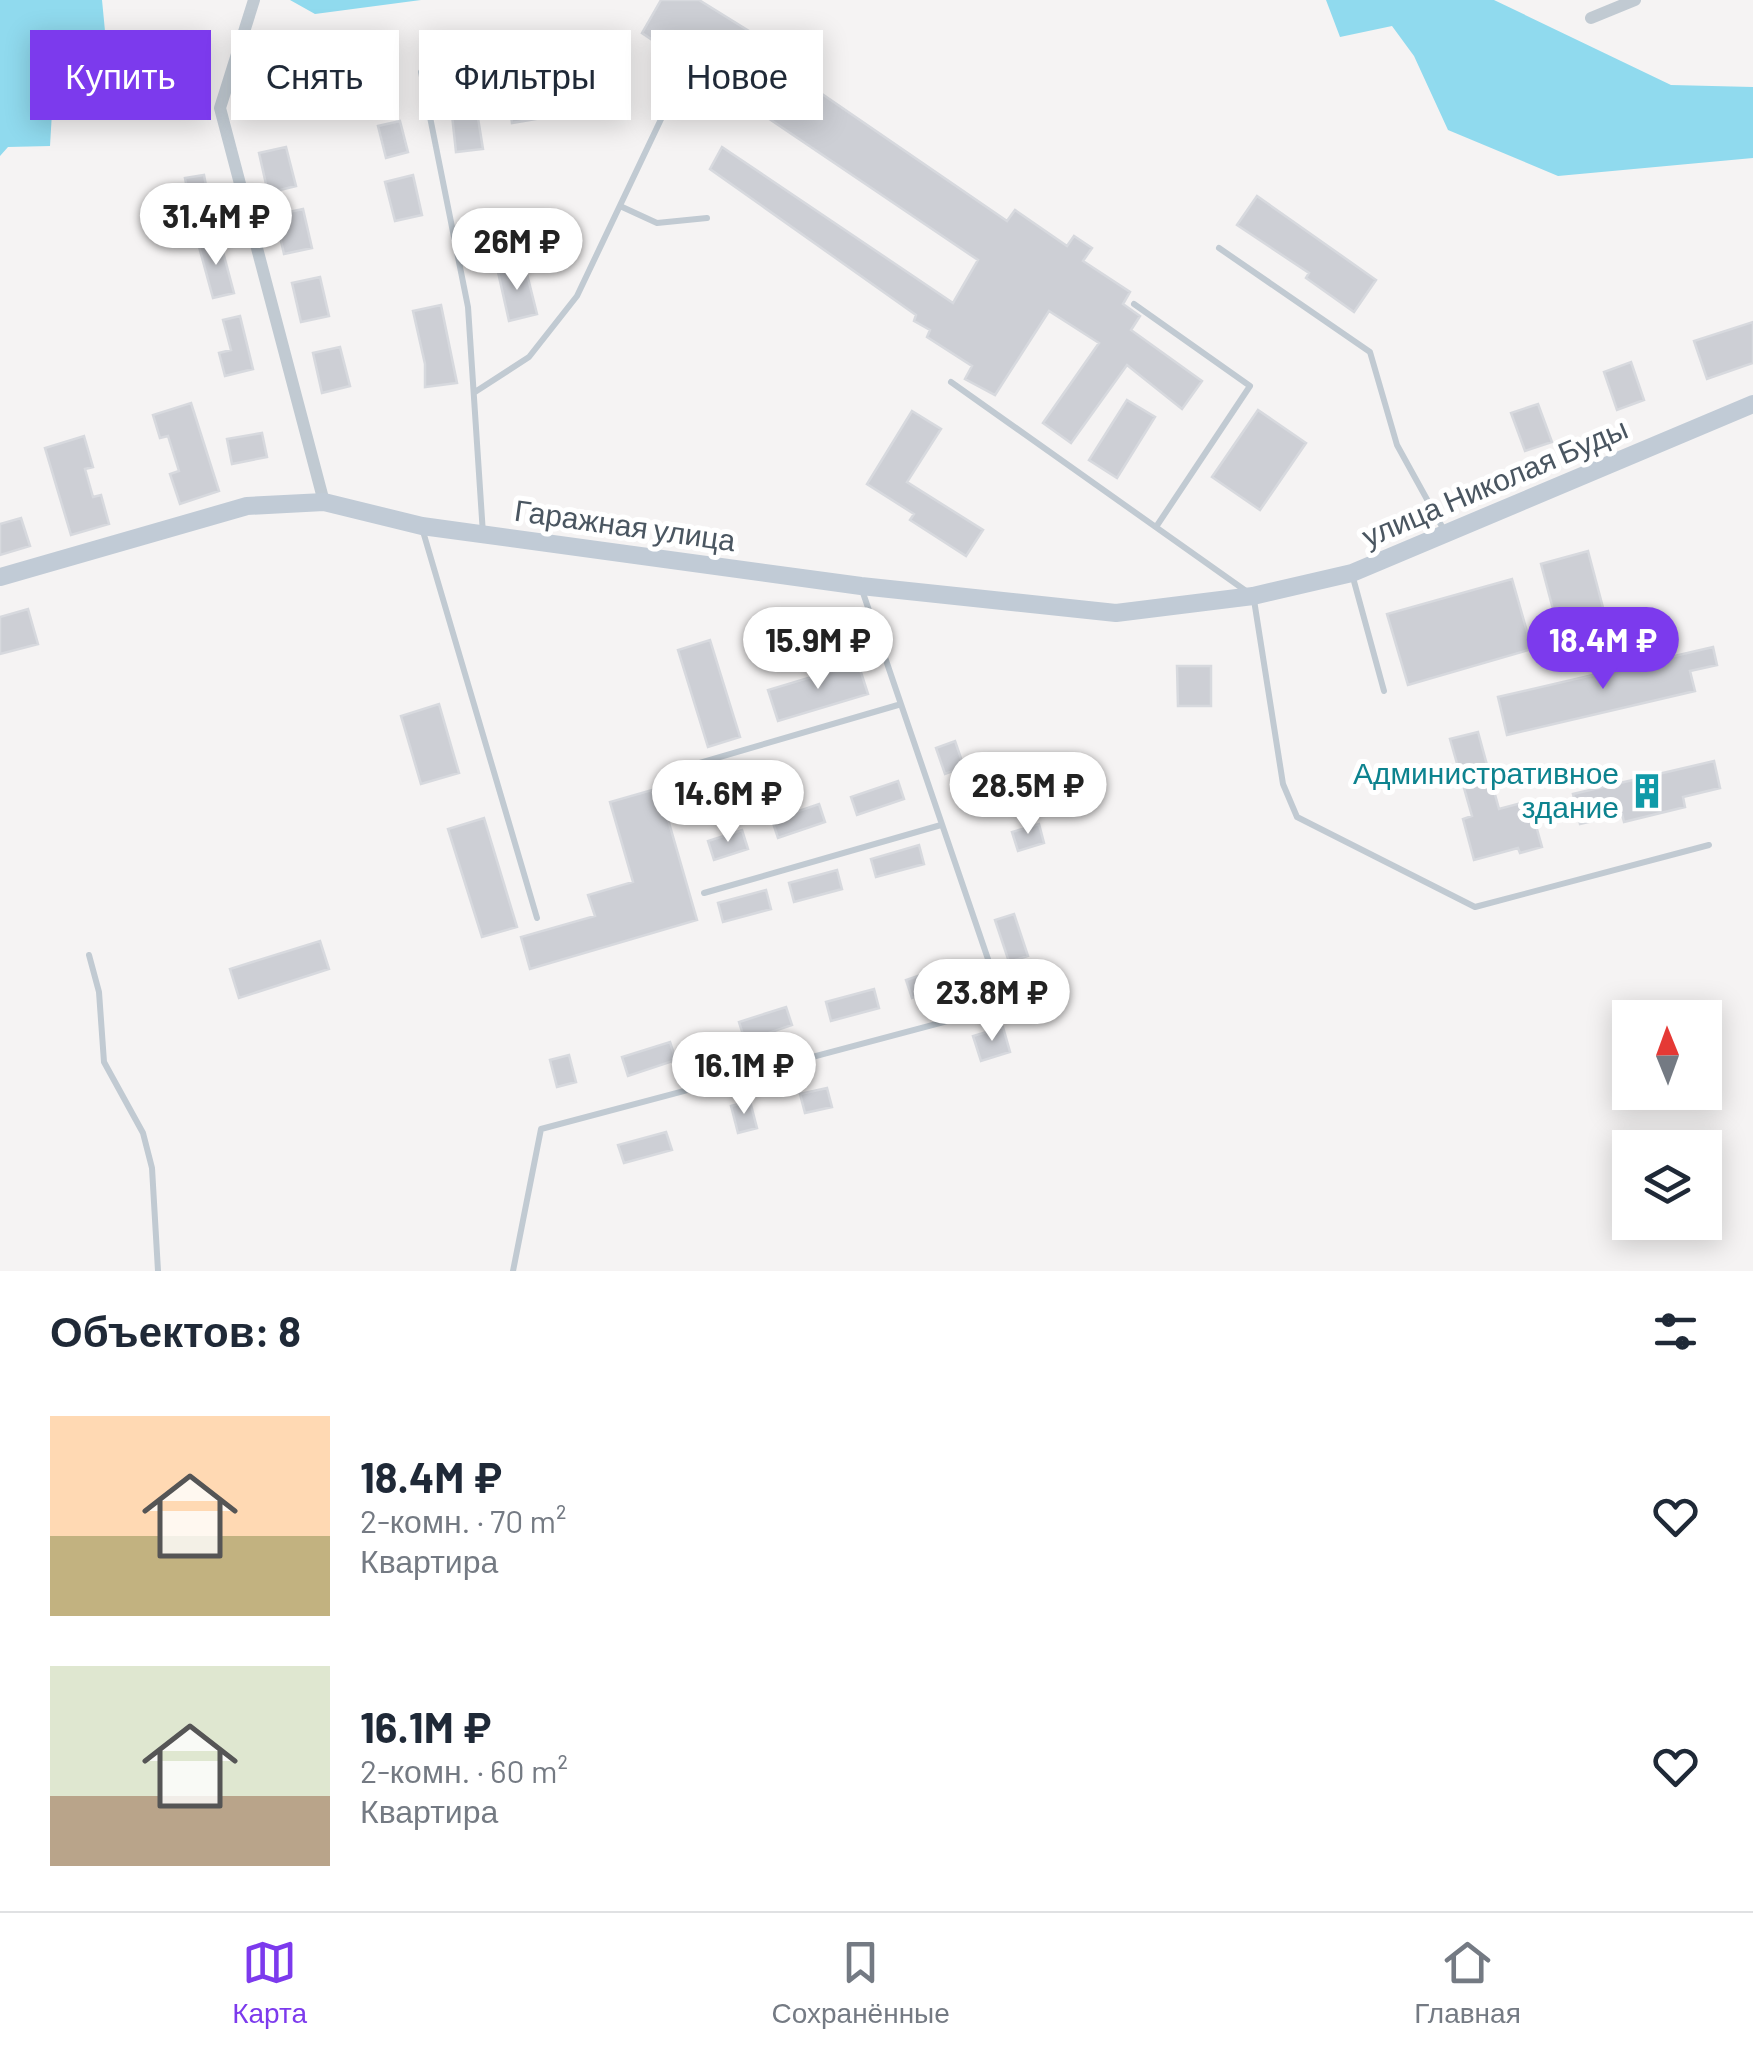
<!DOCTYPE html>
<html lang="ru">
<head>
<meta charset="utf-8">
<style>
	body { margin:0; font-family:Barlow,sans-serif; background:#f6f6f7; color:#1f2937; height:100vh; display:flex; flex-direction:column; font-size:38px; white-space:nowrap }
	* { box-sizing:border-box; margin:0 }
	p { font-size:32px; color:#747a83 }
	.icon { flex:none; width:55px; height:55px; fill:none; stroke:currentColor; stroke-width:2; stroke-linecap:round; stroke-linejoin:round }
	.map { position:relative; height:1271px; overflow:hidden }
	.drawer { display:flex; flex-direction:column; background:#fff; flex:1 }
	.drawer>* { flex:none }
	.top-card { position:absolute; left:30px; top:30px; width:1000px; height:90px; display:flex; gap:20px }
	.needle { width:65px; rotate:359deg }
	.tools { position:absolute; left:1612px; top:1000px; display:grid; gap:20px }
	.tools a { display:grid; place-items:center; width:110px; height:110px; border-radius:0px; background:#fff; box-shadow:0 5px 25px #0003; font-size:50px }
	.price { position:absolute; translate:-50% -85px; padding:0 22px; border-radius:35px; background:#fff; color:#222; font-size:32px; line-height:65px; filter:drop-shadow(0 2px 5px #0008) }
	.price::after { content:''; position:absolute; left:50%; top:60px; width:30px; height:22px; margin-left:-15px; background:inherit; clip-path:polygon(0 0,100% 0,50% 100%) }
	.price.current { background:#7c3aed; color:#fff }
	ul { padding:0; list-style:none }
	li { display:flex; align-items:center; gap:30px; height:250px; padding:0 50px }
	li span { display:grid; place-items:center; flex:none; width:280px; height:200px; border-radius:0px; color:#555 }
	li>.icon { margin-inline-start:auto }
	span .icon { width:120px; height:120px; fill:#fffc; stroke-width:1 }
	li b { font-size:42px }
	h2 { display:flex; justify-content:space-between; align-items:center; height:120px; padding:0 50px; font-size:42px }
	.tag { padding:0 35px; border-radius:0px; background:#fff; box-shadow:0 5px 25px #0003; font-size:35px; line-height:90px }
	.tag.current { background:#7c3aed; color:#fff }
	.dock { display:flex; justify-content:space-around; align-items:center; height:140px; border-top:2px solid #e0e1e3; background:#fff; font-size:28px; color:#747a83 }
	.dock a { display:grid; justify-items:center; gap:5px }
	.dock .current { color:#7c3aed }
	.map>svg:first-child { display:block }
</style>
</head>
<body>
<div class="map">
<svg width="1753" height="1271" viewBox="0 0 1753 1271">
	<rect width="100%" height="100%" fill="#f5f3f3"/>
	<path fill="#90daee" d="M0,0h102l3,31 -49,14 -6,101 -42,1 -8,9z
		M290,0h131l-106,14z
		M1326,0h168l177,85 82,2v71l-195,18 -110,-46 -34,-74 -22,-30 -52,11z"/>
	<path fill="#cdcfd5" stroke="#d7d9de" stroke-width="2.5" d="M661,0h38l50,31 -7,8 265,182 8,-11 52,36 7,-10 18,12 -9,13 47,31 -7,12 17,12 -9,14 71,51 -20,28 -55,-44 -56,78 -28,-20 56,-80 -50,-32 -54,84 -30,-16 7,-13 -45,-29 3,-7 -16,-9 2,-6 -206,-146 12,-22 231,156 25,-43 -336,-227z
		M382,40l7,28 -30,7 -6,-28z
		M288,80l5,28 -46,9 -5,-28z
		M532,85l4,34 -24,4 -5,-35z
		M477,112l6,37 -27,3 -4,-37z
		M400,121l8,31 -22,6 -8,-32z
		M286,147l10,39 -28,7 -9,-40z
		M204,175l5,26 -19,4 -5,-27z
		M413,175l9,40 -27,6 -10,-39z
		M1257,196l119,84 -22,32 -48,-34 3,-5 -72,-48z
		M303,209l9,39 -28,6 -9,-39z
		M219,237l15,56 -21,5 -15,-55z
		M525,266l12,48 -28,7 -11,-49z
		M320,277l9,39 -28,6 -9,-39z
		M441,305l16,78 -32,4v-23l-12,-53z
		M240,316l13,53 -28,7 -6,-23 12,-3 -8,-30z
		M1753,322v41l-46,16 -13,-38z
		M340,347l10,39 -28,7 -9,-40z
		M1631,362l13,38 -27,10 -13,-38z
		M1127,400l28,17 -38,61 -28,-18z
		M191,403l28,88 -39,13 -10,-30 9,-3 -11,-35 -8,2 -7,-23z
		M1538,404l14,38 -27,9 -14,-38z
		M1258,410l48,33 -46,67 -48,-33z
		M912,411l29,18 -34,53 76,48 -17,26 -56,-36 4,-6 -47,-30z
		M262,433l5,24 -35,7 -5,-25z
		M84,436l9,31 -8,2 8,28 8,-2 8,29 -38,11 -26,-87z
		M21,518l9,28 -30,9v-31z
		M1588,551l22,83 -47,13 -22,-83z
		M1512,579l20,70 -124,36 -21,-71z
		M28,609l10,35 -38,10v-37z
		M710,640l30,97 -32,10 -30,-97z
		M1713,647l4,18 -27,6 5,20 -188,44 -9,-38z
		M858,663l10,31 -90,27 -10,-31z
		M1177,666h34v40h-33z
		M439,704l20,69 -38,11 -20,-68z
		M1478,732l21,77 30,-8 13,46 -22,6 -2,-5 -44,12 -11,-41 9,-3 -22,-77z
		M955,741l9,26 -19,7 -9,-26z
		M1714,761l6,27 -37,9 2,10 -61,15 -2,-8 -42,10 -7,-30z
		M898,781l6,18 -47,16 -6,-18z
		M659,788l38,132 -167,49 -9,-32 74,-21 -7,-21 45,-13 -23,-80z
		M819,804l6,18 -47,16 -6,-18z
		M484,818l33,109 -35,10 -34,-108z
		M1039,824l5,19 -26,8 -6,-19z
		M742,830l6,19 -34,11 -6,-19z
		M919,845l5,19 -48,13 -5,-18z
		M837,870l5,19 -48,13 -5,-19z
		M766,890l5,19 -48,13 -5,-19z
		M1014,914l14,42 -19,6 -14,-42z
		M320,941l9,28 -90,29 -9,-29z
		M953,964l7,19 -48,15 -6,-18z
		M1045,967l8,26 -19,6 -8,-26z
		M874,989l5,19 -48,13 -5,-19z
		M786,1007l6,18 -47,16 -6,-19z
		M1003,1027l7,25 -29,9 -8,-25z
		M670,1042l6,18 -48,16 -6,-19z
		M569,1055l7,27 -19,5 -7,-27z
		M827,1088l5,19 -27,6 -5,-19z
		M750,1101l7,27 -19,5 -7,-27z
		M666,1132l6,18 -48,13 -6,-18z"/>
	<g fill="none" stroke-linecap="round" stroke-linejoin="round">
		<path stroke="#c1cad2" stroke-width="6" d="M421,72l47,235 15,227
			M620,206l37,17 50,-5
			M1219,248l151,104 27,93 48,87
			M1134,304l116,82 -94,141
			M951,382l295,209
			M475,392l54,-35 48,-61 105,-221
			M422,528l115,390
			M1352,574l32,117
			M1254,600l29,184 14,33 178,90 234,-62
			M672,771l226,-66
			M704,893l237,-68
			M89,955l10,37 5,70 39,71 9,35 6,103
			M513,1271l28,-142 463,-123 -143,-419"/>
		<path stroke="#c1cad2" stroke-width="12" d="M254,0l-34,108 104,394
			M1591,18l44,-18"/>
		<path stroke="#c1cbd6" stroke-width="18" d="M0,577l247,-71 77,-4 98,24 439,60 255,27 137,-17 99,-23 401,-169"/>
	</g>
	<defs>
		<symbol id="building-bare" viewBox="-9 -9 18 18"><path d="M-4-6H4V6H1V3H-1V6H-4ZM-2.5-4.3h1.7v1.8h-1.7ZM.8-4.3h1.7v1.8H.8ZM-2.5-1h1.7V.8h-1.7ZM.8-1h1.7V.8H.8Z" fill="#0f9aa8" stroke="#fff" stroke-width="2.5" paint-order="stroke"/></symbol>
	</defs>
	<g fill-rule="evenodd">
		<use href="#building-bare" x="1622" y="766" width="50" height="50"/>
	</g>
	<g text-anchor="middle" stroke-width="10" stroke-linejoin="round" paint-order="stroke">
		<g font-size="30" fill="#4a5661" stroke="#fff">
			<text transform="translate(1495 483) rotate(-23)" y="10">улица Николая Буды</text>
			<text transform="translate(625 526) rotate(8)" y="10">Гаражная улица</text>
		</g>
		<g font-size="30" fill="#0d838f" stroke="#fff" text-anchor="end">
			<text x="1619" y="784">Административное<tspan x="1619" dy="34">здание</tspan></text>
		</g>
	</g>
</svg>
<div class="tools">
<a><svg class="needle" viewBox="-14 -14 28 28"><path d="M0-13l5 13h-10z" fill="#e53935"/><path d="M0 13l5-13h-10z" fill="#747a83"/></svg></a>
<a><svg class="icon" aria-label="layers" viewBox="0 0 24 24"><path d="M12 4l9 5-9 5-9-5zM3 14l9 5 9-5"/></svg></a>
</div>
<b class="price" style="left:216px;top:268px">31.4M ₽</b>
<b class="price" style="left:517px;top:293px">26M ₽</b>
<b class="price" style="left:818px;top:692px">15.9M ₽</b>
<b class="price current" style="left:1603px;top:692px">18.4M ₽</b>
<b class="price" style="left:1028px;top:837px">28.5M ₽</b>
<b class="price" style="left:728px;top:845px">14.6M ₽</b>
<b class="price" style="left:992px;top:1044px">23.8M ₽</b>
<b class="price" style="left:744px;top:1117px">16.1M ₽</b>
<div class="top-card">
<a class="tag current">Купить</a>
<a class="tag">Снять</a>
<a class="tag">Фильтры</a>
<a class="tag">Новое</a>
</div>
</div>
<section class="drawer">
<h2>Объектов: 8<svg class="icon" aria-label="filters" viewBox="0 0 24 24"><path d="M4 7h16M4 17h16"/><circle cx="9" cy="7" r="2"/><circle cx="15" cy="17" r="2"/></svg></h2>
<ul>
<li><span style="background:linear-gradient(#ffd9b3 60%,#c2b280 0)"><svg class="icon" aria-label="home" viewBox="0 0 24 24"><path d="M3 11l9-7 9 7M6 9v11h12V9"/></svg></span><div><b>18.4M ₽</b><p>2-комн. · 70 m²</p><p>Квартира</p></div><svg class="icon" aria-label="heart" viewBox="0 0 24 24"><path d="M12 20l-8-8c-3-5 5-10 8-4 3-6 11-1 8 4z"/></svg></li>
<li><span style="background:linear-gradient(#dfe7d0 65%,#b9a48a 0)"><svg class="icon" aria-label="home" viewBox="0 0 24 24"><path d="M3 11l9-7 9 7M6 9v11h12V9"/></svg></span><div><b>16.1M ₽</b><p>2-комн. · 60 m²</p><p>Квартира</p></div><svg class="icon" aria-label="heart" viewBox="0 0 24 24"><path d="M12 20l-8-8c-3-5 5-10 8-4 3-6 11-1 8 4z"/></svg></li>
</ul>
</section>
<nav class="dock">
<a class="current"><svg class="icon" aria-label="map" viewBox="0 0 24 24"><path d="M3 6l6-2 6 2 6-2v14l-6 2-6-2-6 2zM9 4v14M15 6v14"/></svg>Карта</a>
<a><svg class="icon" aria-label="saved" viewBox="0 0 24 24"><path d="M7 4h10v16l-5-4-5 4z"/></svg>Сохранённые</a>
<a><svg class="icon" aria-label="home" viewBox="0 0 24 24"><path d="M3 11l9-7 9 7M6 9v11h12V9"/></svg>Главная</a>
</nav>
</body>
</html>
